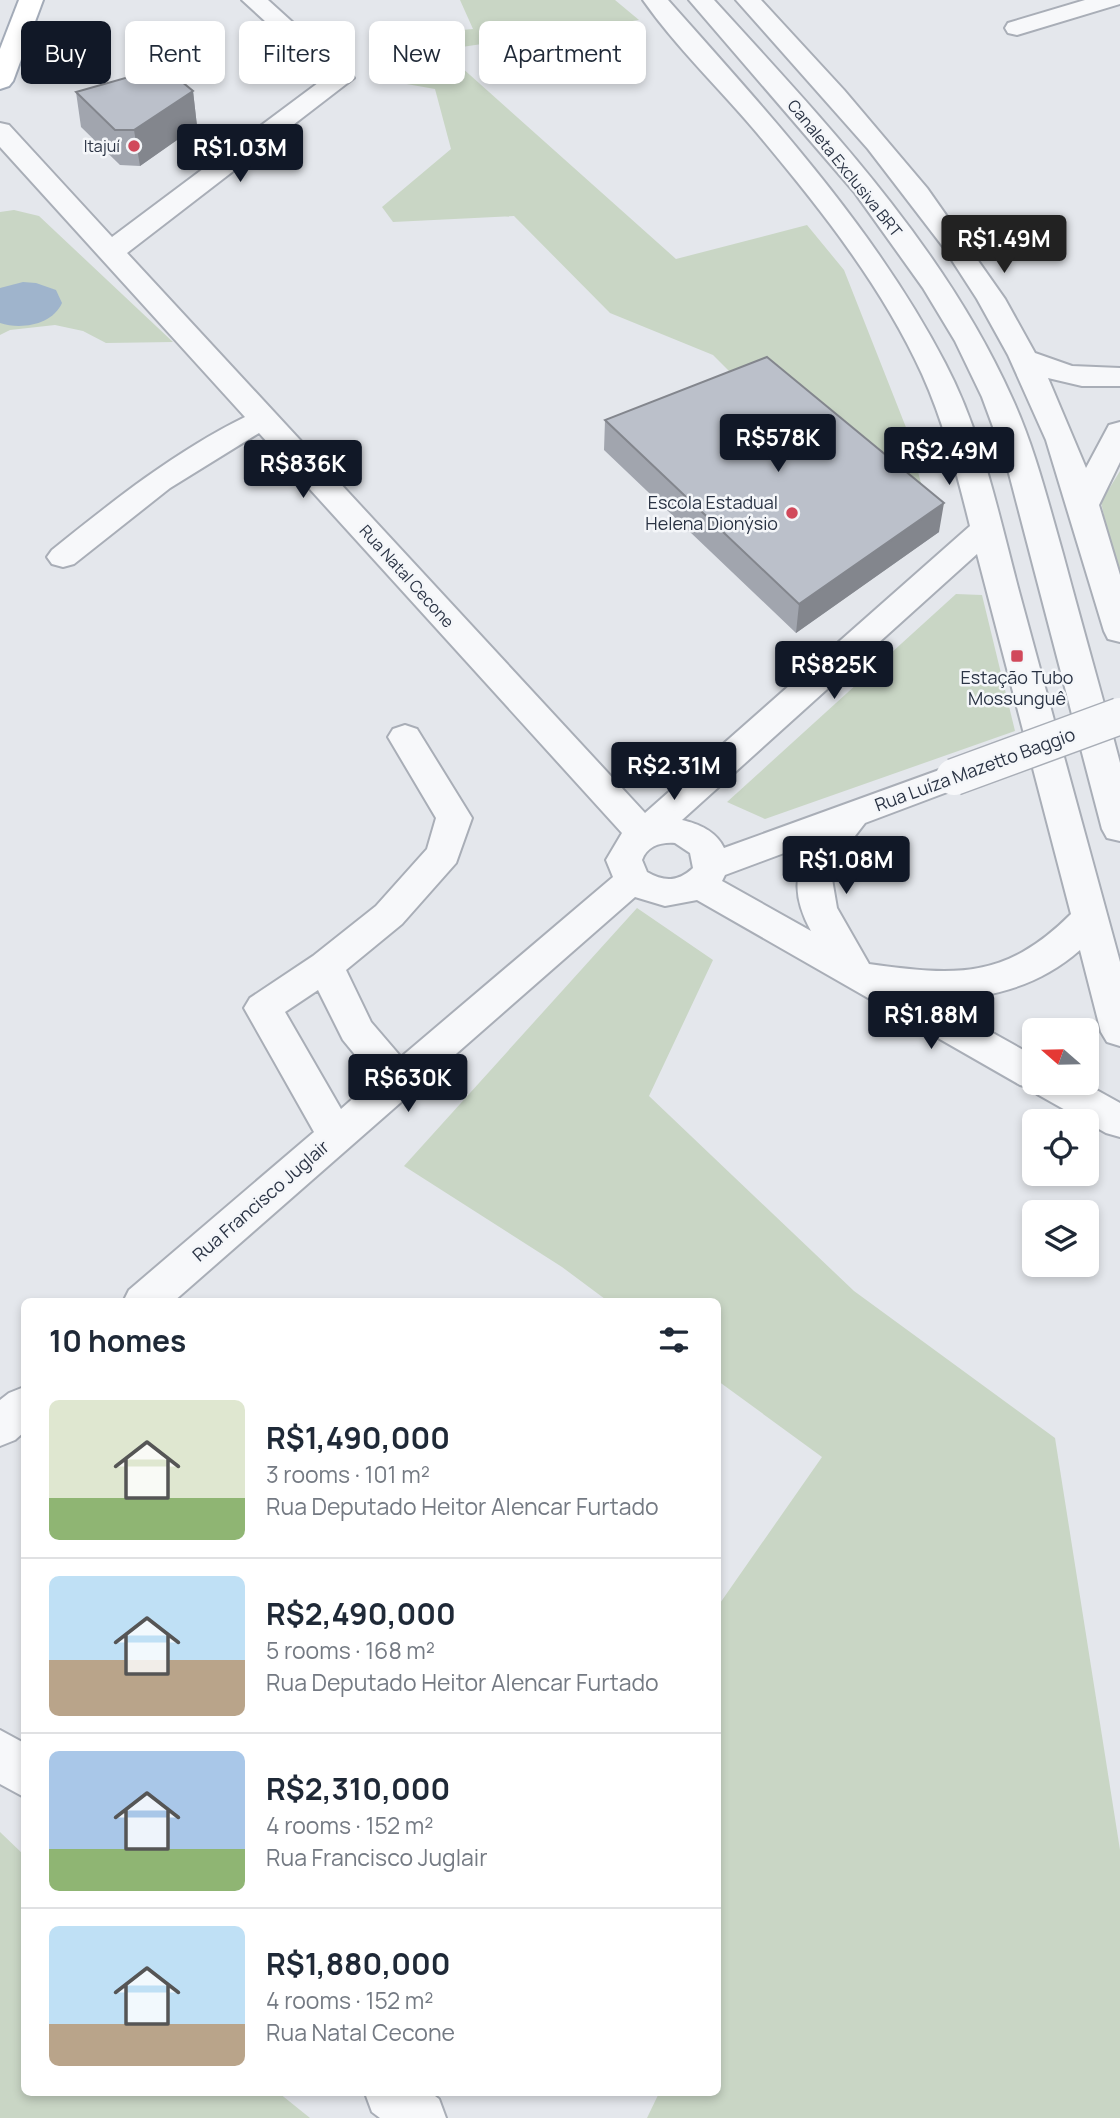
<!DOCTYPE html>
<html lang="en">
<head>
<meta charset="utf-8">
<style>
	body { margin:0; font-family:Manrope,sans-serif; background:#f6f6f7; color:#1f2937; height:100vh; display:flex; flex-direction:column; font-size:26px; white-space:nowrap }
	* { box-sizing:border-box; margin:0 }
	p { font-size:23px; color:#747a83 }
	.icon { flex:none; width:38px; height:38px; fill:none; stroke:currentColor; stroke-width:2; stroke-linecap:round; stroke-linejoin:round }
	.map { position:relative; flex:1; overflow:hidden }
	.sheet { position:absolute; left:21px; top:1298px; width:700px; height:798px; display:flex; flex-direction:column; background:#fff; border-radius:10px; box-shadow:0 4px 10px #0003 }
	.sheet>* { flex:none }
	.guide { position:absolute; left:21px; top:21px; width:700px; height:63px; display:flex; gap:14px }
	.needle { width:46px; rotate:290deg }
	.fabs { position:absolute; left:1022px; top:1018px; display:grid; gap:14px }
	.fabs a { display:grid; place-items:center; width:77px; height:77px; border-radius:10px; background:#fff; box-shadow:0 4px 10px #0003; font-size:35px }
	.price { position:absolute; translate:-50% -60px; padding:0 16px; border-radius:7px; background:#111827; color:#fff; font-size:23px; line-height:46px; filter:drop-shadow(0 2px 4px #0008) }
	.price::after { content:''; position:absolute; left:50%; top:42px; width:21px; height:16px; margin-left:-10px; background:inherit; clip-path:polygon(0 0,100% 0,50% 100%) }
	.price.active { background:#222; color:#fff }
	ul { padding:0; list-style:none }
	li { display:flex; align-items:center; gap:21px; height:175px; padding:0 28px }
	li+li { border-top:2px solid #e0e1e3 }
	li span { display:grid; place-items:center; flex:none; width:196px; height:140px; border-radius:10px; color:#555 }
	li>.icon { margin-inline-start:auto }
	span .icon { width:84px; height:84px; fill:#fffc; stroke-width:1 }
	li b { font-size:30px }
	h2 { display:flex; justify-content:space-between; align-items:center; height:84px; padding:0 28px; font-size:30px }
	.pill { padding:0 24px; border-radius:10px; background:#fff; box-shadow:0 4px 10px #0003; font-size:24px; line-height:63px }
	.pill.active { background:#111827; color:#fff }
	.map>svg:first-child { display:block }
</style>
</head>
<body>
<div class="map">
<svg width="1120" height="2118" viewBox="0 0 1120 2118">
	<rect width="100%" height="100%" fill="#e4e7ec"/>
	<path fill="#c9d6c5" d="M460,0h155l24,20 -197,30 234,209 131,-34 37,45 63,160 23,87 -181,-126 -36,-36 -103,-42 -96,-97 -121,6 -11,-15 69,-58 -16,-60 -57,-10 39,-45 56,-5z
		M14,210l25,6 134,126 -67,1 -23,-12 -28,-6 -45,5 -10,5v-123z
		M1120,471v120l-19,-89z
		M956,594l26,1 33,136 -250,88 -38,-17z
		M637,908l76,52 -64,136 205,195 201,147 65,412v268h-473l12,-25h59v-487l104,-149 -104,-76v-79h-109l-47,-35 -158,-101z
		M0,1832l24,23v238h255l31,25h-310z"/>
	<path fill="#9fb4cc" d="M23,282l13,1 20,7 6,13c-10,22 -41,27 -62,20v-35z"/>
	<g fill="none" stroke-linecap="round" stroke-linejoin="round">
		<defs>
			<path id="minor" d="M242,0h26l86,78 -227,175 518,560 325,-287c-13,-52 -26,-103 -48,-152 -40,-88 -103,-167 -165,-241 -37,-44 -81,-86 -114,-133h25c101,114 206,227 277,363 38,72 54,154 75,232 33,122 67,246 100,367v84l-13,-4 -6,-10 -21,-82c-42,37 -93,50 -148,49l102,57v27h50l36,20v34l-14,-4 -69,-39 -2,-5 -15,-4 -323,-185 -32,6 -30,-9 -462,405h-50l6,-12 185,-158 -70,-124 6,-10 63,-42 63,-50 51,-57 9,-31 -48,-81 5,-8 12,-4 12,4 55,89 -16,45 -54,61 -56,46 25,52 30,35 212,-180 -7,-17 16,-27 -363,-400 -89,55 -96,76 -11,3 -11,-3 -5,-7 5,-7c61,-49 122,-98 193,-133l-245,-270v-24l9,2 103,112 214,-160zM977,554l94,360c-66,66 -115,62 -202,50l-32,-56 -5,-29 6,-21 27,-35 101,-38 5,-8 -5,-8 -12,-4 -12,4 -218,79c-8,-17 -25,-24 -42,-28zM675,843l15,10 3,15c-15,14 -29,14 -46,4l-5,-12c5,-14 19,-18 33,-17zM811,843c-19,31 -17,57 0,88l-89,-50 3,-6zM318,990l25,50 32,39 -34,30 -56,-97z
				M689,0h25c111,122 230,246 298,398 23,50 36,104 51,156 16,60 33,120 49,179l8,30v78l-13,-3 -5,-9 -96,-367 -24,-65 -27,-56 -32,-53 -68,-95z
				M736,0h25l83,90 83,98 78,111 30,54 37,13 48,2v18h-38l-34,-8 38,90 23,-43 11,-3v40l-21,43 21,70v67l-12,-3 -4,-8 -58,-191 -38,-85 -31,-56 -33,-51 -76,-99z
				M1085,0h35v4l-103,31 -9,-2 -3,-5 3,-5z
				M24,1387v45l-9,8 -15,6v-46l9,-7z
				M0,1730l24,13v54l-24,-13z
				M365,2093h66l8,6 7,19h-66l-8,-6z"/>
			<path id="major" d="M19,0h24l-30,81 -4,5 -9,3v-40z"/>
		</defs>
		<use href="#minor" stroke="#a9aeb7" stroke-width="4"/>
		<use href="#major" stroke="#a3abb8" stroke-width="4"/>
		<use href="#minor" fill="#f7f8fa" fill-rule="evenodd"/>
		<use href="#major" fill="#fff" fill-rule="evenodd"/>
		<defs>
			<path id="minor-bridge" d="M954,777l166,-61"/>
		</defs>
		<use href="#minor-bridge" stroke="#a9aeb7" stroke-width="39" stroke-linecap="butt"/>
		<use href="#minor-bridge" stroke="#f7f8fa" stroke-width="36"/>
	</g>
	<path fill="#a1a5ae" d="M193,91l4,35 -57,40 -20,-1 -39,-38 -5,-35z
		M605,420l334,112 -143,101 -192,-183z"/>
	<path fill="#83868d" d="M193,91l4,35 -57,40 -6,-36z
		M944,503l-5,29 -143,101 3,-29z"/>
	<path fill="#bbc0ca" stroke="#83868d" stroke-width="2" d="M164,67l29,24 -59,39h-19l-39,-38z
		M767,357l177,146 -145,101 -194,-184z"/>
	<g fill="#d1495b" stroke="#f4f6f9" stroke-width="2.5">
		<circle cx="134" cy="146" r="7"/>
		<circle cx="792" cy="513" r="7"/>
		<rect x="1010" y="649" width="14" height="14" rx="3.5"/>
	</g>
	<g text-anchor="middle" stroke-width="5" stroke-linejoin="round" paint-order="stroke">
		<g font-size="16" fill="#2b3445" stroke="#f4f6f9" text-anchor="end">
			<text x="120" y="152">Itajuí</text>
		</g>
		<g font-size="16" fill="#2b3445" stroke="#f4f6f9">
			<text transform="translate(845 168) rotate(51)" y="6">Canaleta Exclusiva BRT</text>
			<text transform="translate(407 576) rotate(48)" y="6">Rua Natal Cecone</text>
		</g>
		<g font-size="18" fill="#2b3445" stroke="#f4f6f9" text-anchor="end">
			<text x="778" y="509">Escola Estadual<tspan x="778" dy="21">Helena Dionýsio</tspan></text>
			<text x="1017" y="684" text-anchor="middle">Estação Tubo<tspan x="1017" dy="21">Mossunguê</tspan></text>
		</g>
		<g font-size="18" fill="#2b3445" stroke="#f4f6f9">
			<text transform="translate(975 770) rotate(-20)" y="6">Rua Luíza Mazetto Baggio</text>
			<text transform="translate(261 1201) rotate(-41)" y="6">Rua Francisco Juglair</text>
		</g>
	</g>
</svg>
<div class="fabs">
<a><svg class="needle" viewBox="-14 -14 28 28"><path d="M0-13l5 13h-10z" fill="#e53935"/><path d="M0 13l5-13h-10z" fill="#747a83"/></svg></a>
<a><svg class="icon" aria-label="locate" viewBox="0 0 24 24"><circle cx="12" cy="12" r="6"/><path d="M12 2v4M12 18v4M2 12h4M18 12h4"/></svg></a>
<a><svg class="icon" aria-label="layers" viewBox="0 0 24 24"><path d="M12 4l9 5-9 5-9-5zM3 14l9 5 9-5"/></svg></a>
</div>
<b class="price" style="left:240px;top:184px">R$1.03M</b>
<b class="price active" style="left:1004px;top:275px">R$1.49M</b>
<b class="price" style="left:778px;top:474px">R$578K</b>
<b class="price" style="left:949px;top:487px">R$2.49M</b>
<b class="price" style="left:303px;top:500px">R$836K</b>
<b class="price" style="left:834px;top:701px">R$825K</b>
<b class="price" style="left:674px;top:802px">R$2.31M</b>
<b class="price" style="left:846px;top:896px">R$1.08M</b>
<b class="price" style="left:931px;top:1051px">R$1.88M</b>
<b class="price" style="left:408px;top:1114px">R$630K</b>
<div class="guide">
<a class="pill active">Buy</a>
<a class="pill">Rent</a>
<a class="pill">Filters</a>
<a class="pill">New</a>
<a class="pill">Apartment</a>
</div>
<section class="sheet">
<h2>10 homes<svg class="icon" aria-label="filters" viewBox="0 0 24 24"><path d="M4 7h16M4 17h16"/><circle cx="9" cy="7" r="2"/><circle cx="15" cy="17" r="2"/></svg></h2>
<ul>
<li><span style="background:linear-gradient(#dfe7d0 70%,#8fb573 0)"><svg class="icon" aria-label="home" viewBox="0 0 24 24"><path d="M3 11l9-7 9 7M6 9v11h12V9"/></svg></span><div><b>R$1,490,000</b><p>3 rooms · 101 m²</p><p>Rua Deputado Heitor Alencar Furtado</p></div></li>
<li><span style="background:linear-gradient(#bfe0f5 60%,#b9a48a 0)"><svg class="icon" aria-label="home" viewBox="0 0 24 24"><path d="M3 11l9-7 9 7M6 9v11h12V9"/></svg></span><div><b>R$2,490,000</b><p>5 rooms · 168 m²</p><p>Rua Deputado Heitor Alencar Furtado</p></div></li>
<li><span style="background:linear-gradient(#a9c7e8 70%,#8fb573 0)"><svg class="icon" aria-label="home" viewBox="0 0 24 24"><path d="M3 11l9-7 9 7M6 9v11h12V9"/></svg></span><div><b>R$2,310,000</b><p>4 rooms · 152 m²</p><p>Rua Francisco Juglair</p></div></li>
<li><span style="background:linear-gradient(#bfe0f5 70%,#b9a48a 0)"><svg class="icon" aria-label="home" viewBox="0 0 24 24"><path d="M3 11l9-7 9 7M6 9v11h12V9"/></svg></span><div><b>R$1,880,000</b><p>4 rooms · 152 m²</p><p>Rua Natal Cecone</p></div></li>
</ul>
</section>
</div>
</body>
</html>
